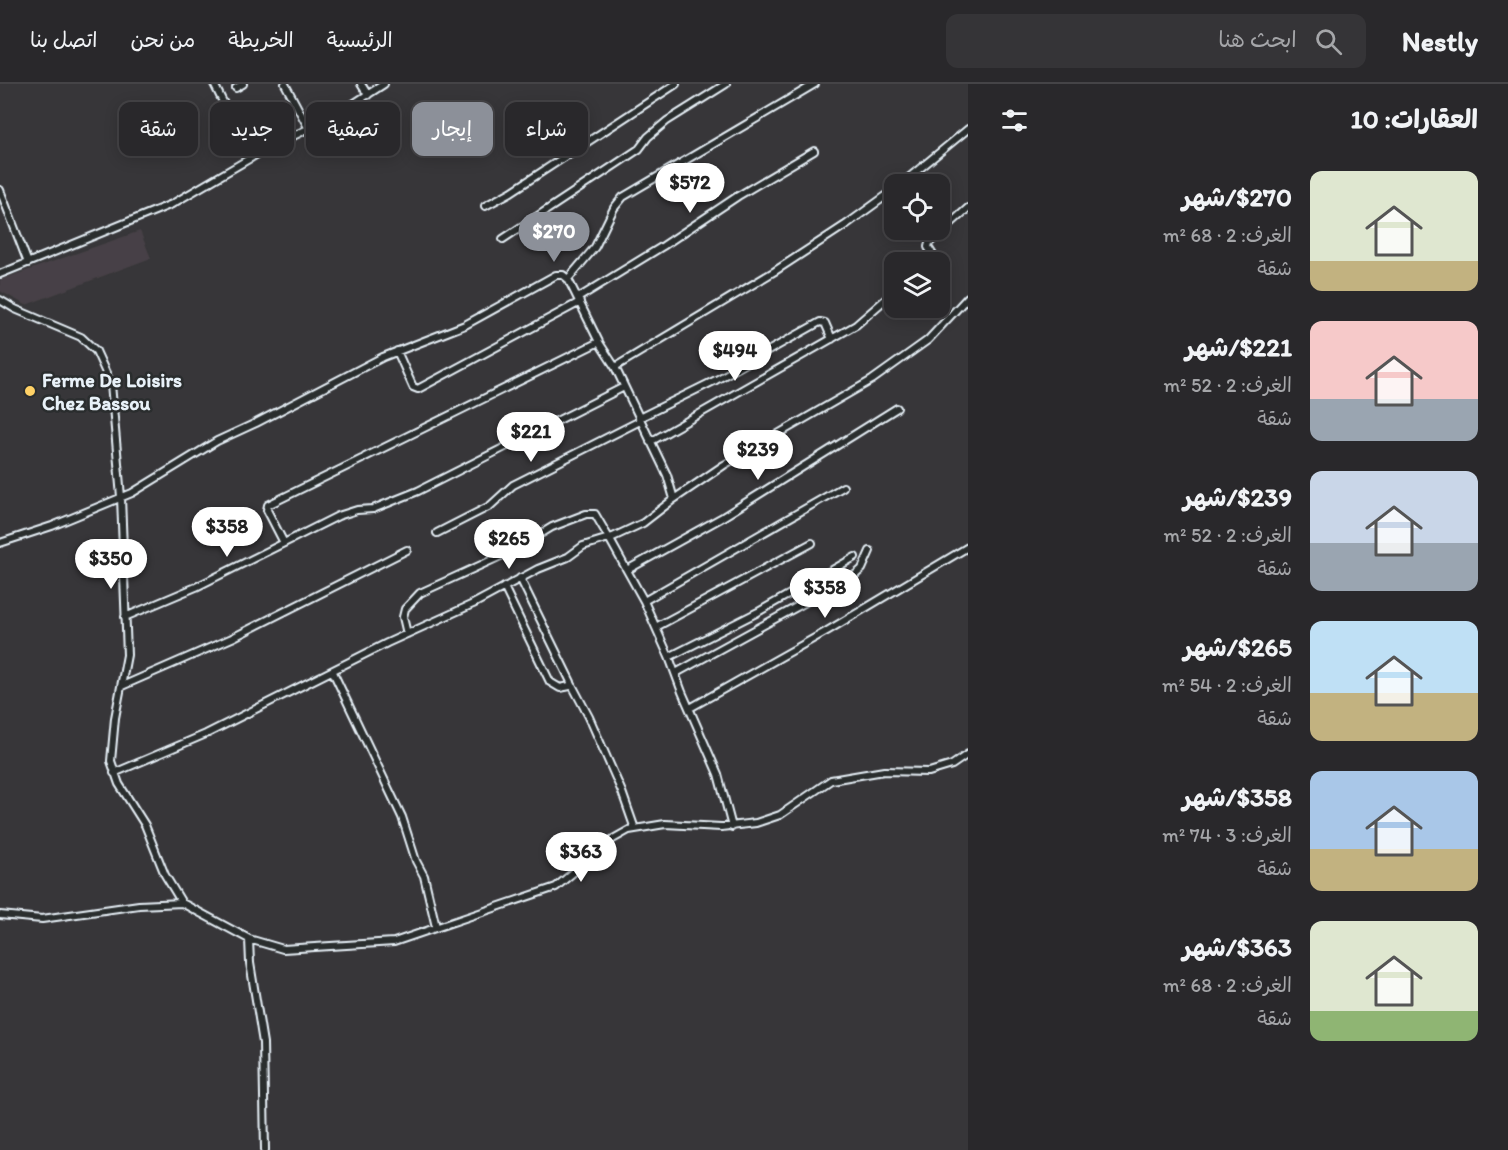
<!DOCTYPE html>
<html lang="ar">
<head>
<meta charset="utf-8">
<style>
	body { margin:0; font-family:Itim,"Playpen Sans Arabic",sans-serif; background:#353437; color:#f1f3f6; direction:rtl; height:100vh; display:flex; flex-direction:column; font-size:22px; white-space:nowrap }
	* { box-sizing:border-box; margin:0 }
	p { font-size:20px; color:#a5a6a9 }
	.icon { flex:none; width:33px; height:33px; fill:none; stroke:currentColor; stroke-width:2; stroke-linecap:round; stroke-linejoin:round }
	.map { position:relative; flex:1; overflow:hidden; direction:ltr }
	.sheet { display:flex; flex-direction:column; background:#29282b; width:540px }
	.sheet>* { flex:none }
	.hud { position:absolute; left:18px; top:18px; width:570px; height:54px; direction:rtl; display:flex; gap:12px }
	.tools { position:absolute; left:884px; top:90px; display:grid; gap:12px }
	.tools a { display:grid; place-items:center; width:66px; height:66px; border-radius:12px; background:#29282b; box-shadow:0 3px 15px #0003,0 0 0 2px #454447; font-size:30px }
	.price { position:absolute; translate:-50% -51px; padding:0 14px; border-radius:21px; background:#fff; color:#222; font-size:20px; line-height:39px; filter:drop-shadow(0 2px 3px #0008) }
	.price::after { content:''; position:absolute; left:50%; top:36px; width:18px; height:14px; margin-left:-9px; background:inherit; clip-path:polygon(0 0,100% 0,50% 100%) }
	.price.selected { background:#8c9099; color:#fff }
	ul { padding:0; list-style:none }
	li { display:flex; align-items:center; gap:18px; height:150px; padding:0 30px }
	li span { display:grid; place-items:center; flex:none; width:168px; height:120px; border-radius:12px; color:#555 }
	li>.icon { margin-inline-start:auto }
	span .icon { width:72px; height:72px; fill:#fffc; stroke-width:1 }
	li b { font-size:26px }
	h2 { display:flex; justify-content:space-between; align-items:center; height:72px; padding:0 30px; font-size:26px }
	.chip { padding:0 21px; border-radius:12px; background:#29282b; box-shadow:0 3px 15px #0003,0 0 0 2px #454447; font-size:21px; line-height:54px }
	.chip.selected { background:#8c9099; color:#fff }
	header { display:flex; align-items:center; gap:36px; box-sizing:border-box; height:84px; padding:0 30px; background:#29282b; border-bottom:2px solid #454447 }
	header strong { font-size:28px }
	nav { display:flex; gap:33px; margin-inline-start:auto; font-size:21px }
	.search { width:420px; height:54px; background:#353437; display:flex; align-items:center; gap:15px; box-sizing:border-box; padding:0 21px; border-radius:12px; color:#a5a6a9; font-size:22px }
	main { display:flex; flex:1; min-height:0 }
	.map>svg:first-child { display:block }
</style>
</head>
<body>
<header>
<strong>Nestly</strong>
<div class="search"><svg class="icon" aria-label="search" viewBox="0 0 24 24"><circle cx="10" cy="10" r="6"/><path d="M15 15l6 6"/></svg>ابحث هنا</div>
<nav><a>الرئيسية</a><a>الخريطة</a><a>من نحن</a><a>اتصل بنا</a></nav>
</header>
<main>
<section class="sheet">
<h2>العقارات: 10<svg class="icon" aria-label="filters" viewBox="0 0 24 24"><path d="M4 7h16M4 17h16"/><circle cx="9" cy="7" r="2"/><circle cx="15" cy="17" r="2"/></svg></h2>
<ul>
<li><span style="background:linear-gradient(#dfe7d0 75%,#c2b280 0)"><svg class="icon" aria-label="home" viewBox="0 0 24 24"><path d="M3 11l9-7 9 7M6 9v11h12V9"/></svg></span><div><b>$270/شهر</b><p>الغرف: 2 · 68 m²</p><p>شقة</p></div></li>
<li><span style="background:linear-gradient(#f6c9c9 65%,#9aa5b1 0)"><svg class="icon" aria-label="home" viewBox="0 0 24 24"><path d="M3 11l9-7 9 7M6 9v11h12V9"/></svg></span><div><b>$221/شهر</b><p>الغرف: 2 · 52 m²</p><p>شقة</p></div></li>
<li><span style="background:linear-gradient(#c9d6e8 60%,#9aa5b1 0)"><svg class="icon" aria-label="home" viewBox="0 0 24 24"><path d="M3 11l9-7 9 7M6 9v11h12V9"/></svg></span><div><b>$239/شهر</b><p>الغرف: 2 · 52 m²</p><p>شقة</p></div></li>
<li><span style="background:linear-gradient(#bfe0f5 60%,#c2b280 0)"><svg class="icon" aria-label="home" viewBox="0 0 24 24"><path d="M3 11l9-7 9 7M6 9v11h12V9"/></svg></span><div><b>$265/شهر</b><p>الغرف: 2 · 54 m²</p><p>شقة</p></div></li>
<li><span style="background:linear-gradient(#a9c7e8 65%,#c2b280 0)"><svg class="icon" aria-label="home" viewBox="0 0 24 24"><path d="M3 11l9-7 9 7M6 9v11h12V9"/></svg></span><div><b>$358/شهر</b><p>الغرف: 3 · 74 m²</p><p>شقة</p></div></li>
<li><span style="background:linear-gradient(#dfe7d0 75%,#8fb573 0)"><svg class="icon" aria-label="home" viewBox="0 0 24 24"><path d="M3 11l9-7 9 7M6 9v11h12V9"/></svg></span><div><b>$363/شهر</b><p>الغرف: 2 · 68 m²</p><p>شقة</p></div></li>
</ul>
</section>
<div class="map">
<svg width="968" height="1066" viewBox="0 0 968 1066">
	<rect width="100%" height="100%" fill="#373639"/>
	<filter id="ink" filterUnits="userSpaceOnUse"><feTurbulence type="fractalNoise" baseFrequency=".0167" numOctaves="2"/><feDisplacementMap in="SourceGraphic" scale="12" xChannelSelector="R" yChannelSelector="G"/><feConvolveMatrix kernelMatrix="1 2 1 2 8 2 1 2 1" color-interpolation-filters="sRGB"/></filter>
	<g filter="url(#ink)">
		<path fill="#474146" d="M140,147l11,27 -125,47 -26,-14v-11z"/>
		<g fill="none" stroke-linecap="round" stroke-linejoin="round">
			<defs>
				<path id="minor" d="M214,0l37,74
					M285,0l24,45
					M361,0l7,11
					M236,4l7,-4
					M901,100l67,-55
					M0,106l28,73
					M485,122l26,-14 165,-108
					M503,155l136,-90 9,-12 19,-16 59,-37
					M930,178l3,-7 -5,-8 1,-4 39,-35
					M0,190l172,-70 94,-55 67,-32 51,-33
					M568,195l27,-32 19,-39 9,-11 192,-113
					M578,214l85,-52 75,-50 76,-45
					M0,216l15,9 66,28 15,14 15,33 10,113 6,158 -12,63 -4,43 8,23 26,41 20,50 17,28
					M397,267l16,36 5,2 162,-87
					M615,283l160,-96 72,-47 47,-34
					M639,334l77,-38 104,-58 5,1 7,16
					M650,358l206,-117 38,-33
					M365,373l234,-115
					M674,415l50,-34 148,-85 56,-40 40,-43
					M437,449l53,-27 23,-21 127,-64
					M0,459l52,-17 80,-33 85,-52 39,-18 127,-66 82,-32 91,-50h7l5,4 32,65 15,23 52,108 7,24 -31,24 -30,14 -4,1 -14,-24h-9l-34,13 -38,23 -94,43 -15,16 -2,8 4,17
					M284,459l-17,-33 1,-5 94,-46
					M627,486l94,-52 176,-110
					M504,503l46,95 10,6 10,-2 1,-4 -51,-104
					M644,517l199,-114
					M125,533l71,-30 142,-71 19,-6 16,-1 45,-18 206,-104
					M656,543l156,-84
					M669,573l89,-45 97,-55
					M333,588l69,145 14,44 8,15 12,51
					M676,589l179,-98 7,-6 8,-18
					M571,599l18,34 33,75 13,37
					M122,602l110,-48 175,-88
					M690,624l137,-77 141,-84
					M114,689l92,-39 181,-91 86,-39 65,-35 30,-12 15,-11 26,-8 35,63 25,56 13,35 36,82 14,53
					M0,831l42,4 97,-14 43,-2 67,36 34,10 111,-7 162,-55 57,-48 16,-9 36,-6 56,3 35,-4 24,-8 51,-35 53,-9 45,1 23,-7 16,-11
					M249,855l1,24 13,80 2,107"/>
			</defs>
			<use href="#minor" stroke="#e8f1f8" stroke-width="10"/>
			<use href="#minor" stroke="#2a2d2e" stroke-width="6"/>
		</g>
	</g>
	<circle fill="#ffd166" stroke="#2a2d2e" stroke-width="2" cx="30" cy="307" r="6"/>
	<g text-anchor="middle" stroke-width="5" stroke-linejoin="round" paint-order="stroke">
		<g font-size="20" font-weight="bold" fill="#e8f1f8" stroke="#2a2d2e" text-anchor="start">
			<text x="42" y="303">Ferme De Loisirs<tspan x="42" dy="23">Chez Bassou</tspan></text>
		</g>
	</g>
</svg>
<div class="tools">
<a><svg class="icon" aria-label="locate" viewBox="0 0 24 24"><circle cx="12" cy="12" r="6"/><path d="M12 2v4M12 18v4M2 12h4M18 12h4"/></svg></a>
<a><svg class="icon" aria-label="layers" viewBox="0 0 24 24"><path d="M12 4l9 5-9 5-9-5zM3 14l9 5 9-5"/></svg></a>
</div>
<b class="price" style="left:690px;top:130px">$572</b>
<b class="price selected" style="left:554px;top:179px">$270</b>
<b class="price" style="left:735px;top:298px">$494</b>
<b class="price" style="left:531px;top:379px">$221</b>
<b class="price" style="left:758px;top:397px">$239</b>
<b class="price" style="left:227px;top:474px">$358</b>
<b class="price" style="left:509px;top:486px">$265</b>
<b class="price" style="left:111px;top:506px">$350</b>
<b class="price" style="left:825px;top:535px">$358</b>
<b class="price" style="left:581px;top:799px">$363</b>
<div class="hud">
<a class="chip">شراء</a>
<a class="chip selected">إيجار</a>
<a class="chip">تصفية</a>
<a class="chip">جديد</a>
<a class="chip">شقة</a>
</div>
</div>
</main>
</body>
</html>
